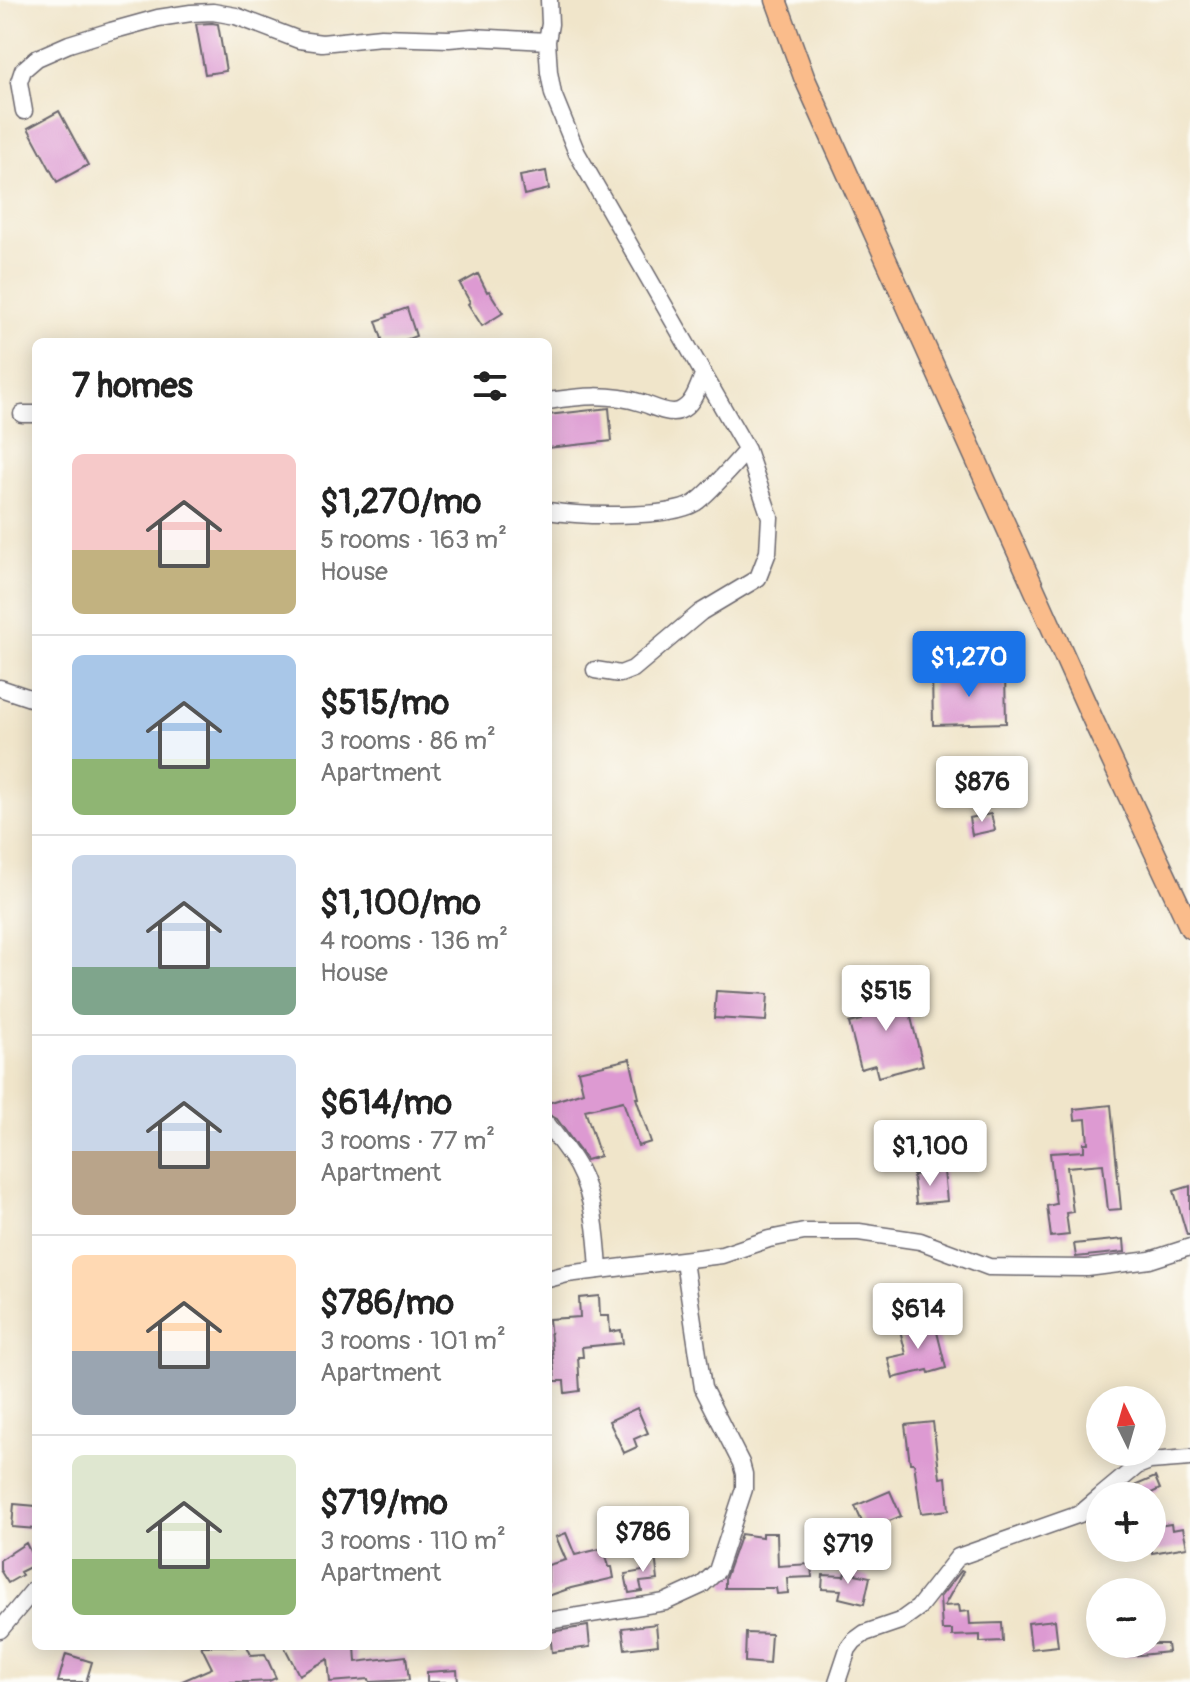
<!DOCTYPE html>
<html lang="en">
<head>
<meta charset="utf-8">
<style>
	body { margin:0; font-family:Pangolin,sans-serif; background:#f2f2f2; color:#222; height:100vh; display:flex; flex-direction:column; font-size:30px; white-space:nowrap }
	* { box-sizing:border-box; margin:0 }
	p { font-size:26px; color:#767676 }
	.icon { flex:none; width:44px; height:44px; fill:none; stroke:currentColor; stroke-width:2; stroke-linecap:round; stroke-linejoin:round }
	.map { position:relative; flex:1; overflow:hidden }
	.details { position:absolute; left:32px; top:338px; width:520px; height:1312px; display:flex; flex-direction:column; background:#fff; border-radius:12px; box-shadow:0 4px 20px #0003 }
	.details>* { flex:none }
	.needle { width:52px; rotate:355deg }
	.buttons { position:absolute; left:1086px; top:1386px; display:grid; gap:16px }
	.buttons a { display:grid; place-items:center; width:80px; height:80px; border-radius:50%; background:#fff; box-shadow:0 4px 20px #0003; font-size:40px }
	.price { position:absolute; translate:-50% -68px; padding:0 18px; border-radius:8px; background:#fff; color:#222; font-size:26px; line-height:52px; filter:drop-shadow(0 2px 4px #0008) }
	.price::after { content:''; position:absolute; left:50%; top:48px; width:24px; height:18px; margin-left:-12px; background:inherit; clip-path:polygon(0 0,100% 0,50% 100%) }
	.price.selected { background:#1a73e8; color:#fff }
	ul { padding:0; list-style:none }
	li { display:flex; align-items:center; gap:24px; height:200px; padding:0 40px }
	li+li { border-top:2px solid #e0e0e0 }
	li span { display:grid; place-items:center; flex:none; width:224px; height:160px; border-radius:12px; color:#555 }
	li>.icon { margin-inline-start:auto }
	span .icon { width:96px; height:96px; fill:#fffc; stroke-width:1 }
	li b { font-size:34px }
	h2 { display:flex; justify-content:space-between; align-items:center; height:96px; padding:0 40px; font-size:34px }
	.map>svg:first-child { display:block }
</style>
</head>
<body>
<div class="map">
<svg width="1190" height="1682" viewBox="0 0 1190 1682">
	<rect width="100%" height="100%" fill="#fdfcf7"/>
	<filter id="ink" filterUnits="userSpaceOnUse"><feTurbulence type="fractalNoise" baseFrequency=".0125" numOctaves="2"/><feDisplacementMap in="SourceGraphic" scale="16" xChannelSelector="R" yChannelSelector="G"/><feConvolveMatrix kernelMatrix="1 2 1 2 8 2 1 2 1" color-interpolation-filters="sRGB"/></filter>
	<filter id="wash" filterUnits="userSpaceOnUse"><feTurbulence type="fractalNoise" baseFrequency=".006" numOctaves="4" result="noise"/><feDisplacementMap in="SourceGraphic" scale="32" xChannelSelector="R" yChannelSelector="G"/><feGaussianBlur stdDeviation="1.8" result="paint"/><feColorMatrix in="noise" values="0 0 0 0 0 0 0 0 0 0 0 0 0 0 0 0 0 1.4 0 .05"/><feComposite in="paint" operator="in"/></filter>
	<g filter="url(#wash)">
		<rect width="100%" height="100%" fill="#f0e5ca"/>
		<g id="blocks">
			<path fill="#dd9ad2" d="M212,23l6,1 8,47 -21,3 -9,-50z
				M59,111l29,54 -31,17 -29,-54z
				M546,171l3,18 -25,6 -4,-19z
				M478,274l9,18 2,-1 14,22 -21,13 -14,-22 2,-2 -10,-18z
				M407,308l9,28 -11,4 1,2h-23l-7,-21 12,-4 -1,-2z
				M609,408l3,33 -64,7v-33z
				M1005,673l1,50 -73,2 -1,-50z
				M991,814l4,16 -23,5 -3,-17z
				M903,986l20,79 -45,12 -3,-12 -14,4 -12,-46 12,-3 -6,-21z
				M716,991l52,3 -2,27 -52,-3z
				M630,1059l9,39h-3l15,44 -13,4 -15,-45 -38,9 15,46 -14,4 -29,-41 -9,-5v-11l35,-11 -5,-21z
				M1111,1105l10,104 -13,1 -5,-46 -36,3 6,45 -7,1 3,22 -18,2 -4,-31 9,-2 -6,-51 34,-2v-8h4l-2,-24 -11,1 -1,-11z
				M944,1171l3,30 -31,3 -3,-29z
				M1190,1186v49h-3l-13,-44z
				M1124,1239l1,13 -49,5 -2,-13z
				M599,1296l1,20h9l1,16 11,-2 2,13 -41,4 1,10h-5l2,34 -15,2 -1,-12h-9l-6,-62 31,-2 -1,-19z
				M921,1321l2,6 12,-3 11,44 -17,5 -1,-3 -35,8 -5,-20 18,-4 -7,-28z
				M637,1408l11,25 -14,6 3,8 -13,6 -15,-32z
				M933,1422l7,56 6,-1 3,33 -28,3 -7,-50h-4l-5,-38z
				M1155,1477l5,12 -15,7h-27l9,-7z
				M890,1491l11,25 -19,8 4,15 -19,6 -3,-13 2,-1 -11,-25z
				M14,1504l22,2v23l-24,-2z
				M1171,1524l1,6 11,-2 4,19 -35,6v-26z
				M566,1533l9,22 29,-7 5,19h3l2,11 -43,10 -23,8v-31l18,-5 -10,-23z
				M762,1533h15l1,33 33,-2 1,13 -25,1 1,15 -11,1 -1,-6h-51v-9l16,-45 21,3z
				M26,1543l10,21 -16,8 2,3 -14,8 -8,-13v-10z
				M655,1555l3,25 -18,2 2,9 -13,2 -4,-19 18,-3 -2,-14z
				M961,1571l2,1 -19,34 15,-1 1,7 9,-1 1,13 32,-1 1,18 -23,1v-7l-28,1v-6h-10l-2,-33z
				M845,1572l25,5 -6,27 -25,-6 2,-8 -19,-1 1,-14 21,1z
				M1055,1620l3,26 -27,3 -3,-26z
				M656,1624l2,21 -33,4 -3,-21z
				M588,1626l2,21 -38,5 -2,-20z
				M746,1633l25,1 -2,30 -24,-2z
				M1121,1644h46l1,8 -46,5z
				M201,1646h46l4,9 14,-1 11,24 -7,3 -18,1h-71l32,-14z
				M284,1646h71l1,16 50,-6 3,24 -39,2 -1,-3 -39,3 -2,-23 -29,16z
				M66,1654l26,8 -6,20h-28z
				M457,1670l1,12h-31v-10z"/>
		</g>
	</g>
	<g filter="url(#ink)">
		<use href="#blocks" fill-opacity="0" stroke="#6a666d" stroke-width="2"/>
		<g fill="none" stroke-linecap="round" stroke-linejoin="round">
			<defs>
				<path id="minor" d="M547,41l2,31 4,22 24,59 170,297 23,67 -2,35 -10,26 -57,34 -68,57 -13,5 -25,-4
					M24,111l-5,-29 4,-12 14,-12 32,-14 42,-13 47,-13 33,-5 22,-1 23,4 63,24 23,3 59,-6 68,2 23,-2 75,4 3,-17 -1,-24
					M548,401c33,-5 62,-8 94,2 10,3 26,12 37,8 14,-5 19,-24 24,-36
					M22,414h14
					M548,511c31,5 121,8 147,-8 15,-10 39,-39 52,-53
					M0,688l36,12
					M548,1125c10,14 21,27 29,41 17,31 20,70 22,104
					M548,1279l19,-5 155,-19 47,-16 35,-7h55l61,9 69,26 98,1 63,-8 40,-13
					M1101,1496l36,-30 13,-5 40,-3
					M548,1621l117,-19 37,-17 15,-14 27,-82v-15l-3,-11 -38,-75 -19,-127
					M0,1630l36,-43
					M837,1682l11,-33 6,-8 11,-8 35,-12 18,-13 40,-51 122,-43 20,-17"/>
				<path id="major" d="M776,0l28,77 290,645 96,206"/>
			</defs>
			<use href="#minor" stroke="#6a666d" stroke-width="19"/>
			<use href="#major" stroke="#6a666d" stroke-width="23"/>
			<use href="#minor" stroke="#fff" stroke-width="16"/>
			<use href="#major" stroke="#fabc8b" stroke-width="20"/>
		</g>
	</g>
</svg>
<div class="buttons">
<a><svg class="needle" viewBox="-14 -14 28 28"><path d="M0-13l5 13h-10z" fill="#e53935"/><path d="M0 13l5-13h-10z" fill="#767676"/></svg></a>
<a>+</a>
<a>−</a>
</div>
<b class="price selected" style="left:969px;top:699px">$1,270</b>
<b class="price" style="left:982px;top:824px">$876</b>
<b class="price" style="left:886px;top:1033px">$515</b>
<b class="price" style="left:930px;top:1188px">$1,100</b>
<b class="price" style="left:918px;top:1351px">$614</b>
<b class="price" style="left:643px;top:1574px">$786</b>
<b class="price" style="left:848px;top:1586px">$719</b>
<section class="details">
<h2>7 homes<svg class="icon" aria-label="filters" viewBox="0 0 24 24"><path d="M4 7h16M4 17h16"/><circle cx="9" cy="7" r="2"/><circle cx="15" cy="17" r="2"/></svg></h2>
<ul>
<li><span style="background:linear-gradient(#f6c9c9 60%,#c2b280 0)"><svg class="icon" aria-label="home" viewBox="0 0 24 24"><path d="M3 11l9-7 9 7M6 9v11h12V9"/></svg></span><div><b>$1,270/mo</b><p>5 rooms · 163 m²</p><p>House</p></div></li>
<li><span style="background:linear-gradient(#a9c7e8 65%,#8fb573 0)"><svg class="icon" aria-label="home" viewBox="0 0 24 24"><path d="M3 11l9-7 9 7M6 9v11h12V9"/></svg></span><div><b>$515/mo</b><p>3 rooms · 86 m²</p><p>Apartment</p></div></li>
<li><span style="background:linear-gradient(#c9d6e8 70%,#7fa58c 0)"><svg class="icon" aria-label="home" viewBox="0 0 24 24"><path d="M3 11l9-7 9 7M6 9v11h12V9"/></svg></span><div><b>$1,100/mo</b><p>4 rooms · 136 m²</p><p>House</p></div></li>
<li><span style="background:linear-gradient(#c9d6e8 60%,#b9a48a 0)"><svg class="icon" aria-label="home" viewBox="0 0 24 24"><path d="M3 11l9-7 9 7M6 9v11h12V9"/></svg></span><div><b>$614/mo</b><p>3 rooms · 77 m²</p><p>Apartment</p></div></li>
<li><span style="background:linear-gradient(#ffd9b3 60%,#9aa5b1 0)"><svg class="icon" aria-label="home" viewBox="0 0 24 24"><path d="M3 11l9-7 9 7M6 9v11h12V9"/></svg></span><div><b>$786/mo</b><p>3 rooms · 101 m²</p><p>Apartment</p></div></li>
<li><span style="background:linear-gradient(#dfe7d0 65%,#8fb573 0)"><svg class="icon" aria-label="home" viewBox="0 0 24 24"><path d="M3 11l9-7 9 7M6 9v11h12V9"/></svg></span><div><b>$719/mo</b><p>3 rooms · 110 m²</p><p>Apartment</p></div></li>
</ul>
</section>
</div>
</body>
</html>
